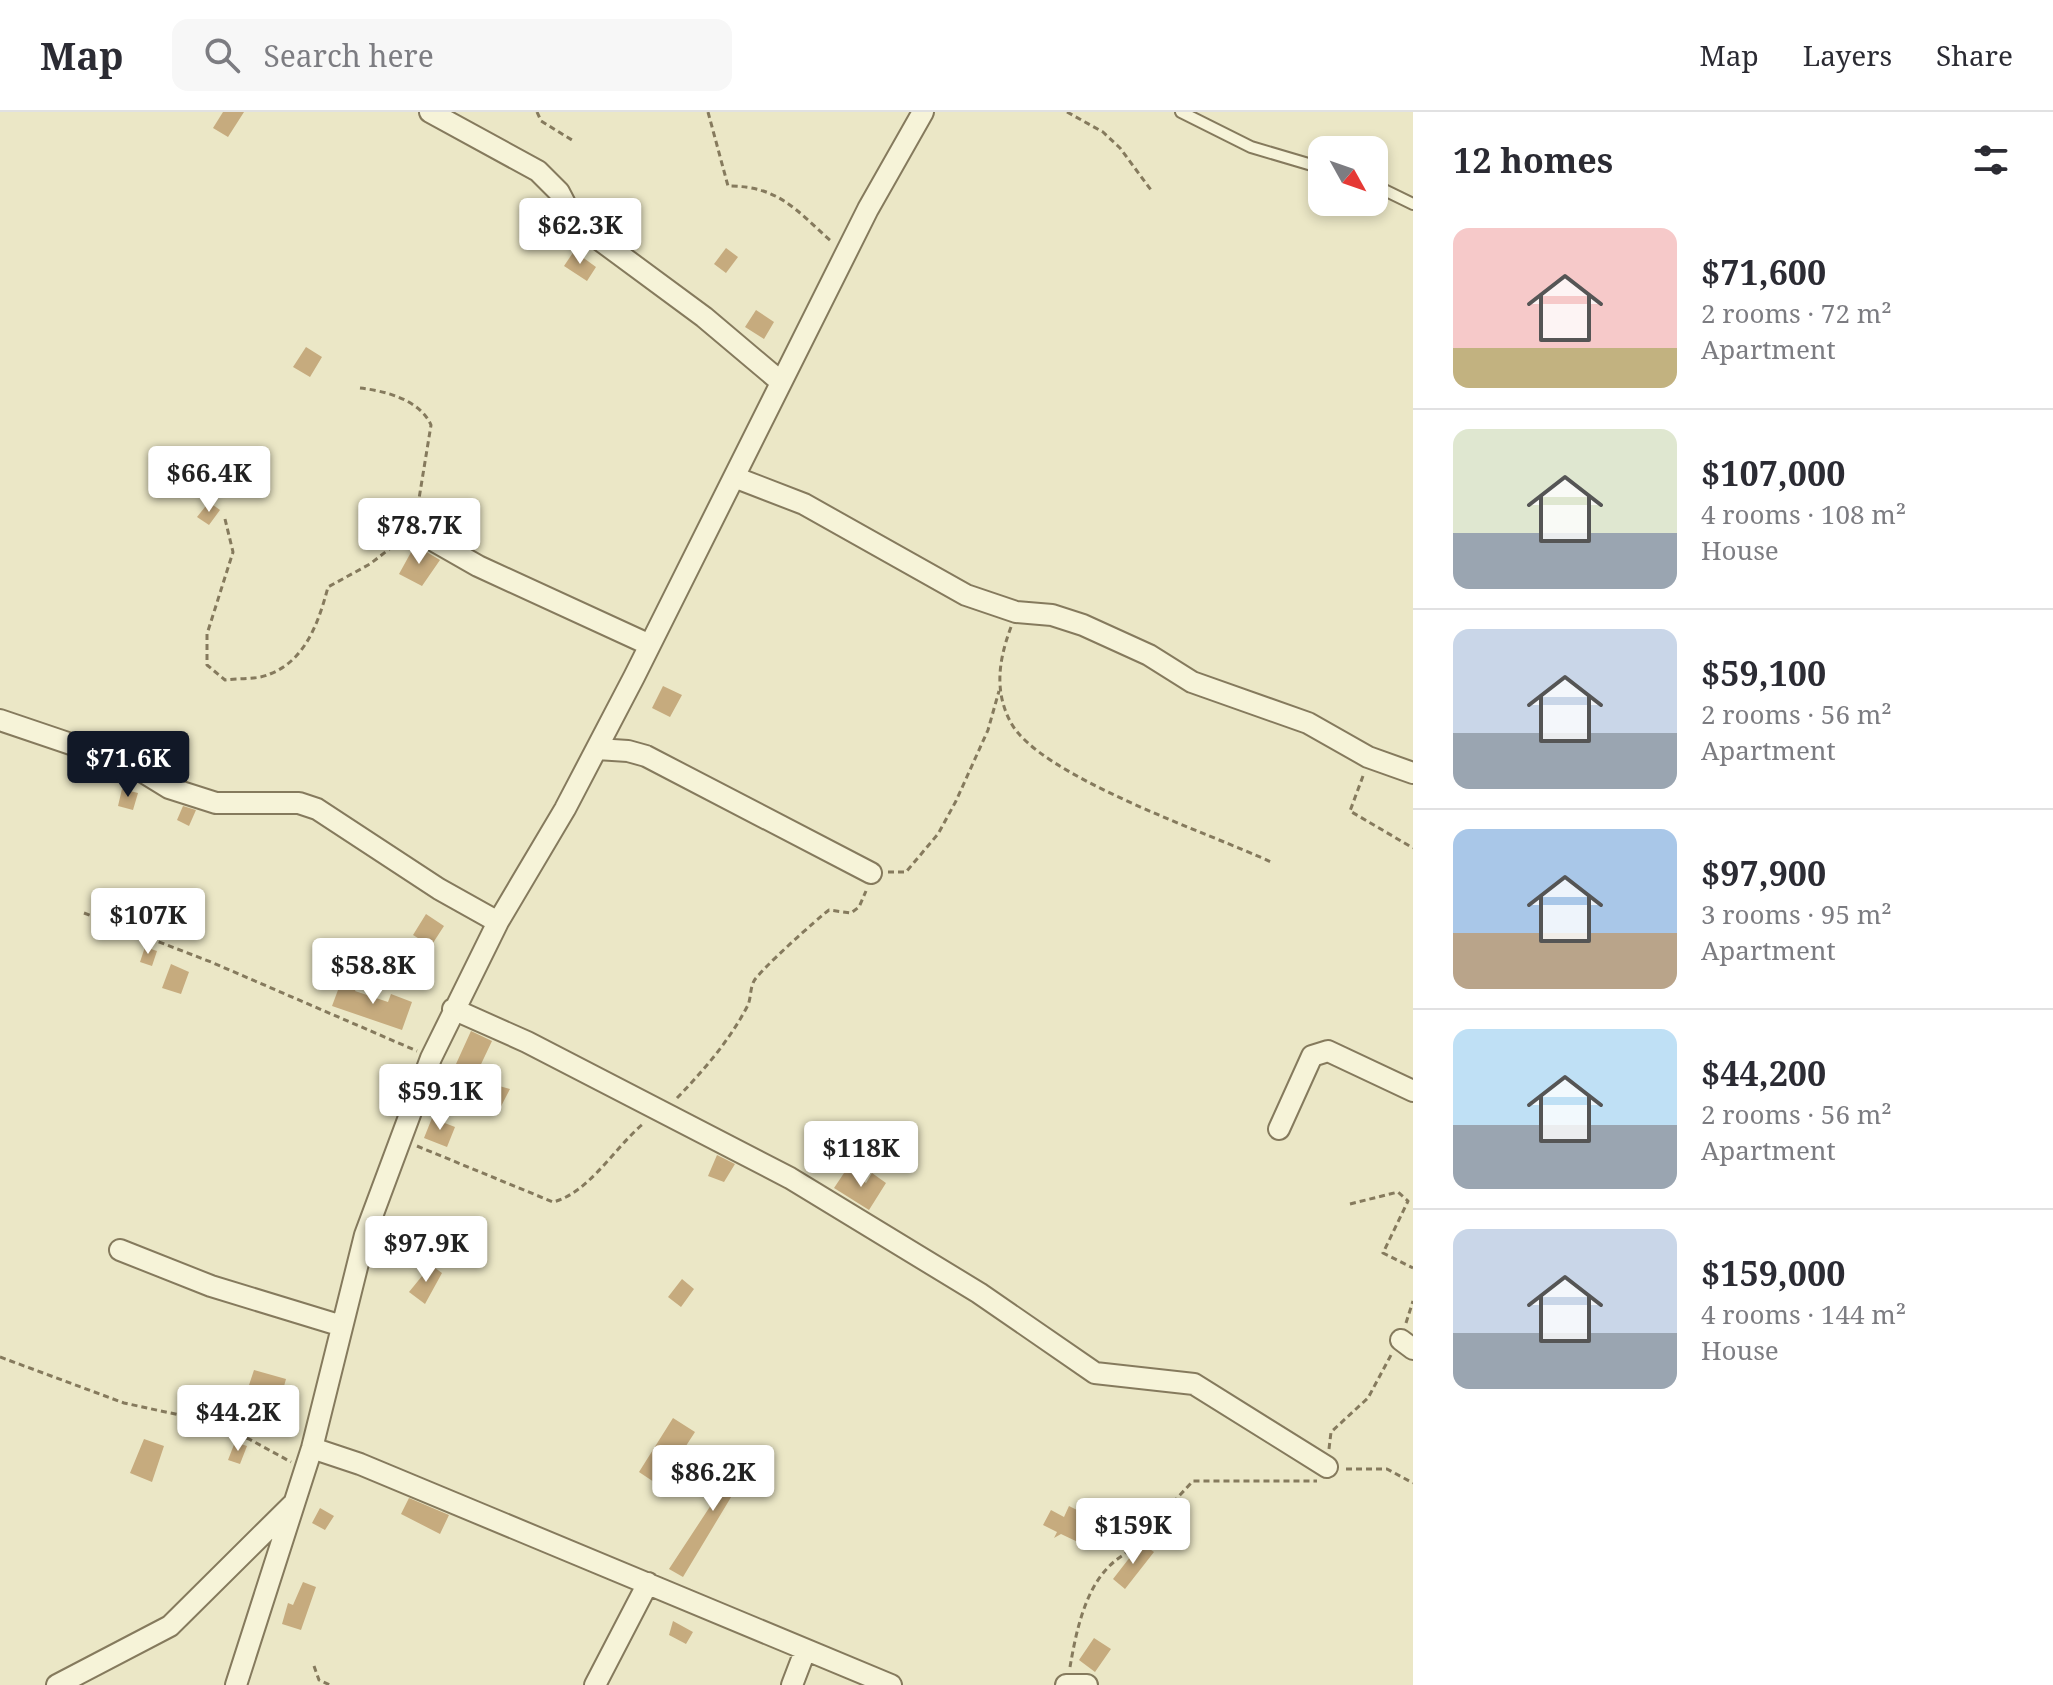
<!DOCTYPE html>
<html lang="en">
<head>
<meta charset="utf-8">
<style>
	body { margin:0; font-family:"Noto Serif",serif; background:#f7f7f7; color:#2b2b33; height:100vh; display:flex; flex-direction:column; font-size:30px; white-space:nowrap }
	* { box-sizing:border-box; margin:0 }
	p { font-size:26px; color:#7c7c81 }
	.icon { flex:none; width:44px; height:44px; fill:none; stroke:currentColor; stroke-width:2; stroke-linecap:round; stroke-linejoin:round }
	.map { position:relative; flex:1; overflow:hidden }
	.sheet { display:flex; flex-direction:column; background:#fff; width:640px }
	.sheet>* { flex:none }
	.needle { width:52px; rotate:130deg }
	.controls { position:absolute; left:1308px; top:24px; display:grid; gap:16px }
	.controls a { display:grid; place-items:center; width:80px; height:80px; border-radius:16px; background:#fff; box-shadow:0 4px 12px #0003; font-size:40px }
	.price { position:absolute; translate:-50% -68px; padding:0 18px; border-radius:8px; background:#fff; color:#222; font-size:26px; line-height:52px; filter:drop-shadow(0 2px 4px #0008) }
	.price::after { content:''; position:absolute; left:50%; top:48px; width:24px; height:18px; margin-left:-12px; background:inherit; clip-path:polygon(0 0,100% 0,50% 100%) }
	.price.active { background:#111827; color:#fff }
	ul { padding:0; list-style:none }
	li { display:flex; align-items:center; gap:24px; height:200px; padding:0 40px }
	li+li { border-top:2px solid #e1e1e2 }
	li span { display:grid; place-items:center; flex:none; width:224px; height:160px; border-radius:16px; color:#555 }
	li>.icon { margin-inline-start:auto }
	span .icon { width:96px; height:96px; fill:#fffc; stroke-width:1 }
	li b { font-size:34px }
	h2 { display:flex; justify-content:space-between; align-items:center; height:96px; padding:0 40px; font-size:34px }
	header { display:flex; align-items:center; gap:48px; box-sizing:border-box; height:112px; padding:0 40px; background:#fff; border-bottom:2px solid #e1e1e2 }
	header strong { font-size:38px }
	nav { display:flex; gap:44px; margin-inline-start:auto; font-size:28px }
	.search { width:560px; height:72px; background:#f7f7f7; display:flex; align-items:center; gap:20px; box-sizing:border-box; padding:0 28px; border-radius:16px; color:#7c7c81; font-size:30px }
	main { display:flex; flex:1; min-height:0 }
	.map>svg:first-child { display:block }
</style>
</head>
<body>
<header>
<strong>Map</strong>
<div class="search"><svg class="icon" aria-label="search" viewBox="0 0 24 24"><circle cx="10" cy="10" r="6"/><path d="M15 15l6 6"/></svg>Search here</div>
<nav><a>Map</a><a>Layers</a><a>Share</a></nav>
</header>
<main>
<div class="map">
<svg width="1413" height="1573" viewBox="0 0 1413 1573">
	<rect width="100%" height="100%" fill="#ebe7c6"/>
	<path fill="#c6ab7e" d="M223,0h21l-16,25 -15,-9z
		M726,136l12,9 -12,16 -12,-9z
		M574,139l22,16 -9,14 -23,-15z
		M756,198l18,12 -10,17 -19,-12z
		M306,235l16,10 -12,20 -17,-10z
		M209,390l11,8 -11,15 -12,-8z
		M415,433l25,15 -18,26 -23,-12z
		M663,574l19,9 -12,22 -18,-9z
		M122,677l16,4 -5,17 -15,-4z
		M183,694l13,4 -7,16 -12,-6z
		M426,802l18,12 -13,20 -18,-11z
		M145,835l12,4 -5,15 -12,-4z
		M171,852l18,8 -8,22 -19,-6z
		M341,870l16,5 -2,4 33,11 3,-8 21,8 -10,28 -70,-24z
		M471,919l21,10 -18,38 36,10 -13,25 -51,-28z
		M432,1006l23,9 -8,20 -23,-9z
		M717,1043l18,9 -11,18 -16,-6z
		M846,1058l20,13 6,-10 14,10 -17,27 -35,-22z
		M431,1153l11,8 -17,31 -16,-12z
		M682,1167l12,10 -13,18 -13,-10z
		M254,1258l32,9 -6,22 -32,-13z
		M673,1306l22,14 -35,54 -21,-14z
		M144,1327l20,7 -12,36 -22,-9z
		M235,1330l12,4 -7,18 -12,-4z
		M740,1338l14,9 -71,118 -14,-8 44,-67 -3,-2z
		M409,1386l40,17 -9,19 -39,-20z
		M1069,1394l18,9 -10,7 12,7 -7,15 -21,-10 -7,4 3,-6 -14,-7 8,-15 13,7z
		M320,1396l14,8 -9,14 -13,-7z
		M1141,1431l13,9 -29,37 -12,-10z
		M303,1470l13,5 -15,43 -19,-6 6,-21 5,2z
		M673,1509l20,11 -7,12 -17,-9z
		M1094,1526l17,11 -16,23 -16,-12z"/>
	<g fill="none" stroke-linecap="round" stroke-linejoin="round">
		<defs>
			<path id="service" d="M1181,0l70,35 71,21
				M1374,73l39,19"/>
			<path id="minor" d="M430,0l108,59 21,21 15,29 130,96 77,65
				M734,365l70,27 162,91 50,17 36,3 31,10 66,30 43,27 116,41 60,34 45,16
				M415,418l63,36 172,79
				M0,608l130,44 39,24 47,15h83l18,6 122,80 59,33
				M597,637l31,2 18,5 225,117
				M453,897l74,33 263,136 189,115 116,80 99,11 133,83
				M1279,1017l33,-73 16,-5 85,40
				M120,1138l91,36 131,40
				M1401,1228l12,9
				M312,1336l48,16 531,221
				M57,1573l113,-59 122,-121
				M236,1573l76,-237 53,-213 66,-177 67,-136 67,-113 69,-132 234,-468 55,-97
				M595,1573l53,-102
				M792,1573l13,-34
				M1066,1573h21"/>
		</defs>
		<use href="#service" stroke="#857a5d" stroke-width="14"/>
		<use href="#minor" stroke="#857a5d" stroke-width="24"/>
		<path stroke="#857a5d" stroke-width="3" stroke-dasharray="6 4" stroke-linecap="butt" d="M537,0l4,9 31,19
			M708,0l20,74c51,0 68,24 104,56
			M1067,0l36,20 17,16 31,42
			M360,276c26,3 60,12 71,37l-14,86
			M225,407l8,33 -26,82v31l18,15c13,-2 32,0 45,-6 36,-14 49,-53 58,-87l42,-23 31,-24
			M1011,515c-12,32 -17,63 -1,94 27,55 202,113 261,141
			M1363,664l-13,35 63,37
			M888,760h18l32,-38 18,-33 32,-71 11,-39
			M84,801l127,49 206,89
			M677,986c27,-28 53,-58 71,-93 3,-7 2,-17 6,-24 5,-10 64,-63 75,-71l22,3 8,-6 7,-16
			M417,1034l136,56c36,-9 62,-55 90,-78
			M1350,1092l48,-12 10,9 -25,52 30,15
			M1406,1211l7,-22
			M0,1245l124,46 65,14 60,22 42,23
			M1329,1337l2,-17 37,-34 23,-43
			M1346,1357h41l26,14
			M314,1554l5,14 11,5
			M1070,1555c7,-40 17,-91 55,-113l68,-73h124"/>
		<use href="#service" stroke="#f6f3d8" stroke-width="10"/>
		<use href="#minor" stroke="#f6f3d8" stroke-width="20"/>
	</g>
</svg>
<div class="controls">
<a><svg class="needle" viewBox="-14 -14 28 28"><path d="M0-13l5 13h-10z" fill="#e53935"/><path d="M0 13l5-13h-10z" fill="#7c7c81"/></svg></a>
</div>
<b class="price" style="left:580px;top:154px">$62.3K</b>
<b class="price" style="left:209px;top:402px">$66.4K</b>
<b class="price" style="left:419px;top:454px">$78.7K</b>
<b class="price active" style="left:128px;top:687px">$71.6K</b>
<b class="price" style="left:148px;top:844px">$107K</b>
<b class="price" style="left:373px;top:894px">$58.8K</b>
<b class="price" style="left:440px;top:1020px">$59.1K</b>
<b class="price" style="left:861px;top:1077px">$118K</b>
<b class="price" style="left:426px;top:1172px">$97.9K</b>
<b class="price" style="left:238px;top:1341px">$44.2K</b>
<b class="price" style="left:713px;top:1401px">$86.2K</b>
<b class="price" style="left:1133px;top:1454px">$159K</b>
</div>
<section class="sheet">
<h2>12 homes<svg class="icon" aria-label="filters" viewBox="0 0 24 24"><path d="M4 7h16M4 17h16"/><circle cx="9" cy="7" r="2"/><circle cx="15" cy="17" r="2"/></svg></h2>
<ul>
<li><span style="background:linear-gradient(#f6c9c9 75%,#c2b280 0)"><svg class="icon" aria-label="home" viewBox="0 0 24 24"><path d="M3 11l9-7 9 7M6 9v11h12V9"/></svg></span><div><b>$71,600</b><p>2 rooms · 72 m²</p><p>Apartment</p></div></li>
<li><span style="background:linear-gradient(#dfe7d0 65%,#9aa5b1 0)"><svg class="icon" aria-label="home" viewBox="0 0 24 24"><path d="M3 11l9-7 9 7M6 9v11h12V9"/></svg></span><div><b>$107,000</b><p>4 rooms · 108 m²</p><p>House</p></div></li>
<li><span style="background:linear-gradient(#c9d6e8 65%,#9aa5b1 0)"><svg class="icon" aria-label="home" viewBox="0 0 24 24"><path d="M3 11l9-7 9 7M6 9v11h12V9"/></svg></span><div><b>$59,100</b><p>2 rooms · 56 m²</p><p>Apartment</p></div></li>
<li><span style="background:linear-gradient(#a9c7e8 65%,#b9a48a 0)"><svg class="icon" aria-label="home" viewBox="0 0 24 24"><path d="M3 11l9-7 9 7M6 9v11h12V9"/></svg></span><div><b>$97,900</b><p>3 rooms · 95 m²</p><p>Apartment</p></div></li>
<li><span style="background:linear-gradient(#bfe0f5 60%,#9aa5b1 0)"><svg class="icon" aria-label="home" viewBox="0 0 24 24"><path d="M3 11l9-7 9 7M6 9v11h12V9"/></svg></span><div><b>$44,200</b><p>2 rooms · 56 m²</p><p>Apartment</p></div></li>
<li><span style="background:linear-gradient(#c9d6e8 65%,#9aa5b1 0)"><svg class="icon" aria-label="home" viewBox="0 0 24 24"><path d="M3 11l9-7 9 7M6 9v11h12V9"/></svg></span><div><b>$159,000</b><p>4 rooms · 144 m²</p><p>House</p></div></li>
</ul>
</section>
</main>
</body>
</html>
